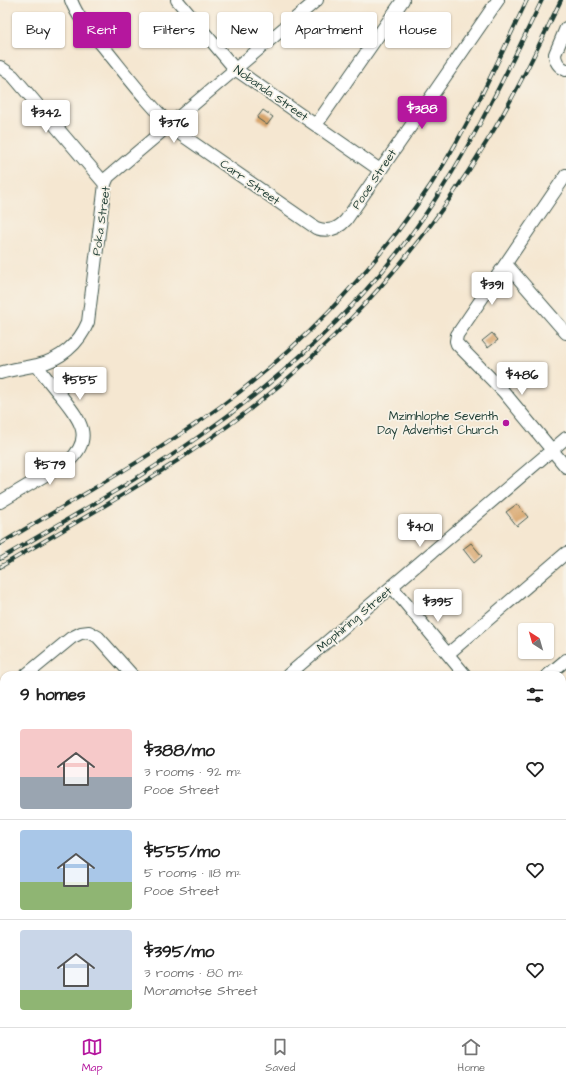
<!DOCTYPE html>
<html lang="en">
<head>
<meta charset="utf-8">
<style>
	body { margin:0; font-family:"Architects Daughter",sans-serif; background:#f6f6f6; color:#222; height:100vh; display:flex; flex-direction:column; font-size:15px; white-space:nowrap }
	* { box-sizing:border-box; margin:0 }
	p { font-size:13px; color:#767676 }
	.icon { flex:none; width:22px; height:22px; fill:none; stroke:currentColor; stroke-width:2; stroke-linecap:round; stroke-linejoin:round }
	.map { position:relative; flex:1; overflow:hidden }
	.side { position:absolute; left:0px; top:671px; width:566px; height:356px; display:flex; flex-direction:column; background:#fff; border-radius:12px 12px 0 0; box-shadow:0 1px 3px #0004 }
	.side>* { flex:none }
	.guide { position:absolute; left:12px; top:12px; width:542px; height:36px; display:flex; gap:8px }
	.needle { width:26px; rotate:323deg }
	.fabs { position:absolute; left:518px; top:623px; display:grid; gap:8px }
	.fabs a { display:grid; place-items:center; width:36px; height:36px; border-radius:4px; background:#fff; box-shadow:0 1px 3px #0004; font-size:20px }
	.price { position:absolute; translate:-50% -34px; padding:0 9px; border-radius:4px; background:#fff; color:#222; font-size:13px; line-height:26px; filter:drop-shadow(0 1px 2px #0008) }
	.price::after { content:''; position:absolute; left:50%; top:24px; width:12px; height:9px; margin-left:-6px; background:inherit; clip-path:polygon(0 0,100% 0,50% 100%) }
	.price.active { background:#b5179e; color:#fff }
	ul { padding:0; list-style:none }
	li { display:flex; align-items:center; gap:12px; height:100px; padding:0 20px }
	li+li { border-top:1px solid #e0e0e0 }
	li span { display:grid; place-items:center; flex:none; width:112px; height:80px; border-radius:4px; color:#555 }
	li>.icon { margin-inline-start:auto }
	span .icon { width:48px; height:48px; fill:#fffc; stroke-width:1 }
	li b { font-size:17px }
	h2 { display:flex; justify-content:space-between; align-items:center; height:48px; padding:0 20px; font-size:17px }
	.tag { padding:0 14px; border-radius:4px; background:#fff; box-shadow:0 1px 3px #0004; font-size:14px; line-height:36px }
	.tag.active { background:#b5179e; color:#fff }
	.tab-bar { display:flex; justify-content:space-around; align-items:center; height:56px; border-top:1px solid #e0e0e0; background:#fff; font-size:11px; color:#767676 }
	.tab-bar a { display:grid; justify-items:center; gap:2px }
	.tab-bar .active { color:#b5179e }
	.map>svg:first-child { display:block }
</style>
</head>
<body>
<div class="map">
<svg width="566" height="1027" viewBox="0 0 566 1027">
	<rect width="100%" height="100%" fill="#f7f3e8"/>
	<filter id="ink" filterUnits="userSpaceOnUse"><feTurbulence type="fractalNoise" baseFrequency=".025" numOctaves="2"/><feDisplacementMap in="SourceGraphic" scale="8" xChannelSelector="R" yChannelSelector="G"/><feConvolveMatrix kernelMatrix="1 2 1 2 8 2 1 2 1" color-interpolation-filters="sRGB"/></filter>
	<filter id="wash" filterUnits="userSpaceOnUse"><feTurbulence type="fractalNoise" baseFrequency=".012" numOctaves="4" result="noise"/><feDisplacementMap in="SourceGraphic" scale="16" xChannelSelector="R" yChannelSelector="G"/><feGaussianBlur stdDeviation="0.9" result="paint"/><feColorMatrix in="noise" values="0 0 0 0 0 0 0 0 0 0 0 0 0 0 0 0 0 1.4 0 .05"/><feComposite in="paint" operator="in"/></filter>
	<g filter="url(#wash)">
		<rect width="100%" height="100%" fill="#f5e7d1"/>
		<g id="blocks">
			<path fill="#d8a66d" d="M263,110l10,7 -6,8 -10,-7z
				M492,333l6,7 -10,8 -6,-7z
				M517,504l11,13 -11,9 -11,-14z
				M471,543l11,13 -8,7 -11,-14z"/>
		</g>
	</g>
	<g filter="url(#ink)">
		<use href="#blocks" fill-opacity="0" stroke="#3f564c" stroke-width="1"/>
		<g fill="none" stroke-linecap="round" stroke-linejoin="round">
			<defs>
				<path id="minor" d="M71,0c7,19 22,34 35,50 22,27 47,60 73,83l137,95c12,4 21,2 30,-8l152,-220
					M177,0l58,69 145,101
					M566,28l-11,26c0,8 4,13 11,16
					M0,67l13,9 92,108
					M316,125l87,-125
					M566,175l-109,160 -1,6 1,3 46,47 63,76
					M506,264l60,69
					M0,373c12,-4 25,-5 37,-8 23,-5 42,-21 51,-43l17,-138 3,-7 209,-177
					M0,502l69,-41c26,-24 10,-42 -7,-64 -9,-10 -17,-21 -25,-31
					M392,587l73,88
					M448,654l118,-101
					M26,675l45,-37 10,-5 8,-1 9,5 34,38
					M288,675l278,-237
					M548,675l18,-15
					M0,697l4,-4
					M0,792l4,2
					M562,800l4,-1
					M0,905l4,3
					M0,919l4,-3
					M562,986l4,11
					M178,1023l6,4
					M4,1027l5,-4
					M305,1027v-4"/>
			</defs>
			<use href="#minor" stroke="#3f564c" stroke-width="14"/>
			<use href="#minor" stroke="#fff" stroke-width="12"/>
			<defs>
				<path id="rail" d="M0,544c75,-45 151,-87 221,-138 75,-55 145,-128 198,-204 44,-62 75,-133 108,-202
					M0,559c67,-40 137,-78 201,-124 75,-52 151,-121 206,-195 55,-74 95,-157 135,-240
					M0,567c84,-50 172,-97 249,-157 96,-74 178,-168 240,-272 27,-44 49,-91 72,-138"/>
			</defs>
			<use href="#rail" stroke="#1f3d34" stroke-width="4"/>
			<use href="#rail" stroke="#f7f3e8" stroke-width="2.5" stroke-dasharray="8" stroke-linecap="butt"/>
		</g>
	</g>
	<circle fill="#b5179e" stroke="#f7f3e8" stroke-width="1.5" cx="506" cy="423" r="4"/>
	<g text-anchor="middle" stroke-width="3.5" stroke-linejoin="round" paint-order="stroke">
		<g font-size="12" fill="#1f3d34" stroke="#f7f3e8">
			<text transform="translate(271 93) rotate(35)" y="4">Nobanda Street</text>
			<text transform="translate(374 179) rotate(-56)" y="4">Pooe Street</text>
			<text transform="translate(250 182) rotate(35)" y="4">Carr Street</text>
			<text transform="translate(101 221) rotate(-82)" y="4">Poka Street</text>
			<text transform="translate(354 619) rotate(-40)" y="4">Mophiring Street</text>
		</g>
		<g font-size="12" fill="#1f3d34" stroke="#f7f3e8" text-anchor="end">
			<text x="498" y="420">Mzimhlophe Seventh<tspan x="498" dy="14">Day Adventist Church</tspan></text>
		</g>
	</g>
</svg>
<div class="fabs">
<a><svg class="needle" viewBox="-14 -14 28 28"><path d="M0-13l5 13h-10z" fill="#e53935"/><path d="M0 13l5-13h-10z" fill="#767676"/></svg></a>
</div>
<b class="price active" style="left:422px;top:130px">$388</b>
<b class="price" style="left:46px;top:134px">$342</b>
<b class="price" style="left:174px;top:144px">$376</b>
<b class="price" style="left:492px;top:306px">$391</b>
<b class="price" style="left:522px;top:396px">$486</b>
<b class="price" style="left:80px;top:401px">$555</b>
<b class="price" style="left:50px;top:486px">$579</b>
<b class="price" style="left:420px;top:548px">$401</b>
<b class="price" style="left:438px;top:623px">$395</b>
<div class="guide">
<a class="tag">Buy</a>
<a class="tag active">Rent</a>
<a class="tag">Filters</a>
<a class="tag">New</a>
<a class="tag">Apartment</a>
<a class="tag">House</a>
</div>
<section class="side">
<h2>9 homes<svg class="icon" aria-label="filters" viewBox="0 0 24 24"><path d="M4 7h16M4 17h16"/><circle cx="9" cy="7" r="2"/><circle cx="15" cy="17" r="2"/></svg></h2>
<ul>
<li><span style="background:linear-gradient(#f6c9c9 60%,#9aa5b1 0)"><svg class="icon" aria-label="home" viewBox="0 0 24 24"><path d="M3 11l9-7 9 7M6 9v11h12V9"/></svg></span><div><b>$388/mo</b><p>3 rooms · 92 m²</p><p>Pooe Street</p></div><svg class="icon" aria-label="heart" viewBox="0 0 24 24"><path d="M12 20l-8-8c-3-5 5-10 8-4 3-6 11-1 8 4z"/></svg></li>
<li><span style="background:linear-gradient(#a9c7e8 65%,#8fb573 0)"><svg class="icon" aria-label="home" viewBox="0 0 24 24"><path d="M3 11l9-7 9 7M6 9v11h12V9"/></svg></span><div><b>$555/mo</b><p>5 rooms · 118 m²</p><p>Pooe Street</p></div><svg class="icon" aria-label="heart" viewBox="0 0 24 24"><path d="M12 20l-8-8c-3-5 5-10 8-4 3-6 11-1 8 4z"/></svg></li>
<li><span style="background:linear-gradient(#c9d6e8 75%,#8fb573 0)"><svg class="icon" aria-label="home" viewBox="0 0 24 24"><path d="M3 11l9-7 9 7M6 9v11h12V9"/></svg></span><div><b>$395/mo</b><p>3 rooms · 80 m²</p><p>Moramotse Street</p></div><svg class="icon" aria-label="heart" viewBox="0 0 24 24"><path d="M12 20l-8-8c-3-5 5-10 8-4 3-6 11-1 8 4z"/></svg></li>
</ul>
</section>
</div>
<nav class="tab-bar">
<a class="active"><svg class="icon" aria-label="map" viewBox="0 0 24 24"><path d="M3 6l6-2 6 2 6-2v14l-6 2-6-2-6 2zM9 4v14M15 6v14"/></svg>Map</a>
<a><svg class="icon" aria-label="saved" viewBox="0 0 24 24"><path d="M7 4h10v16l-5-4-5 4z"/></svg>Saved</a>
<a><svg class="icon" aria-label="home" viewBox="0 0 24 24"><path d="M3 11l9-7 9 7M6 9v11h12V9"/></svg>Home</a>
</nav>
</body>
</html>
